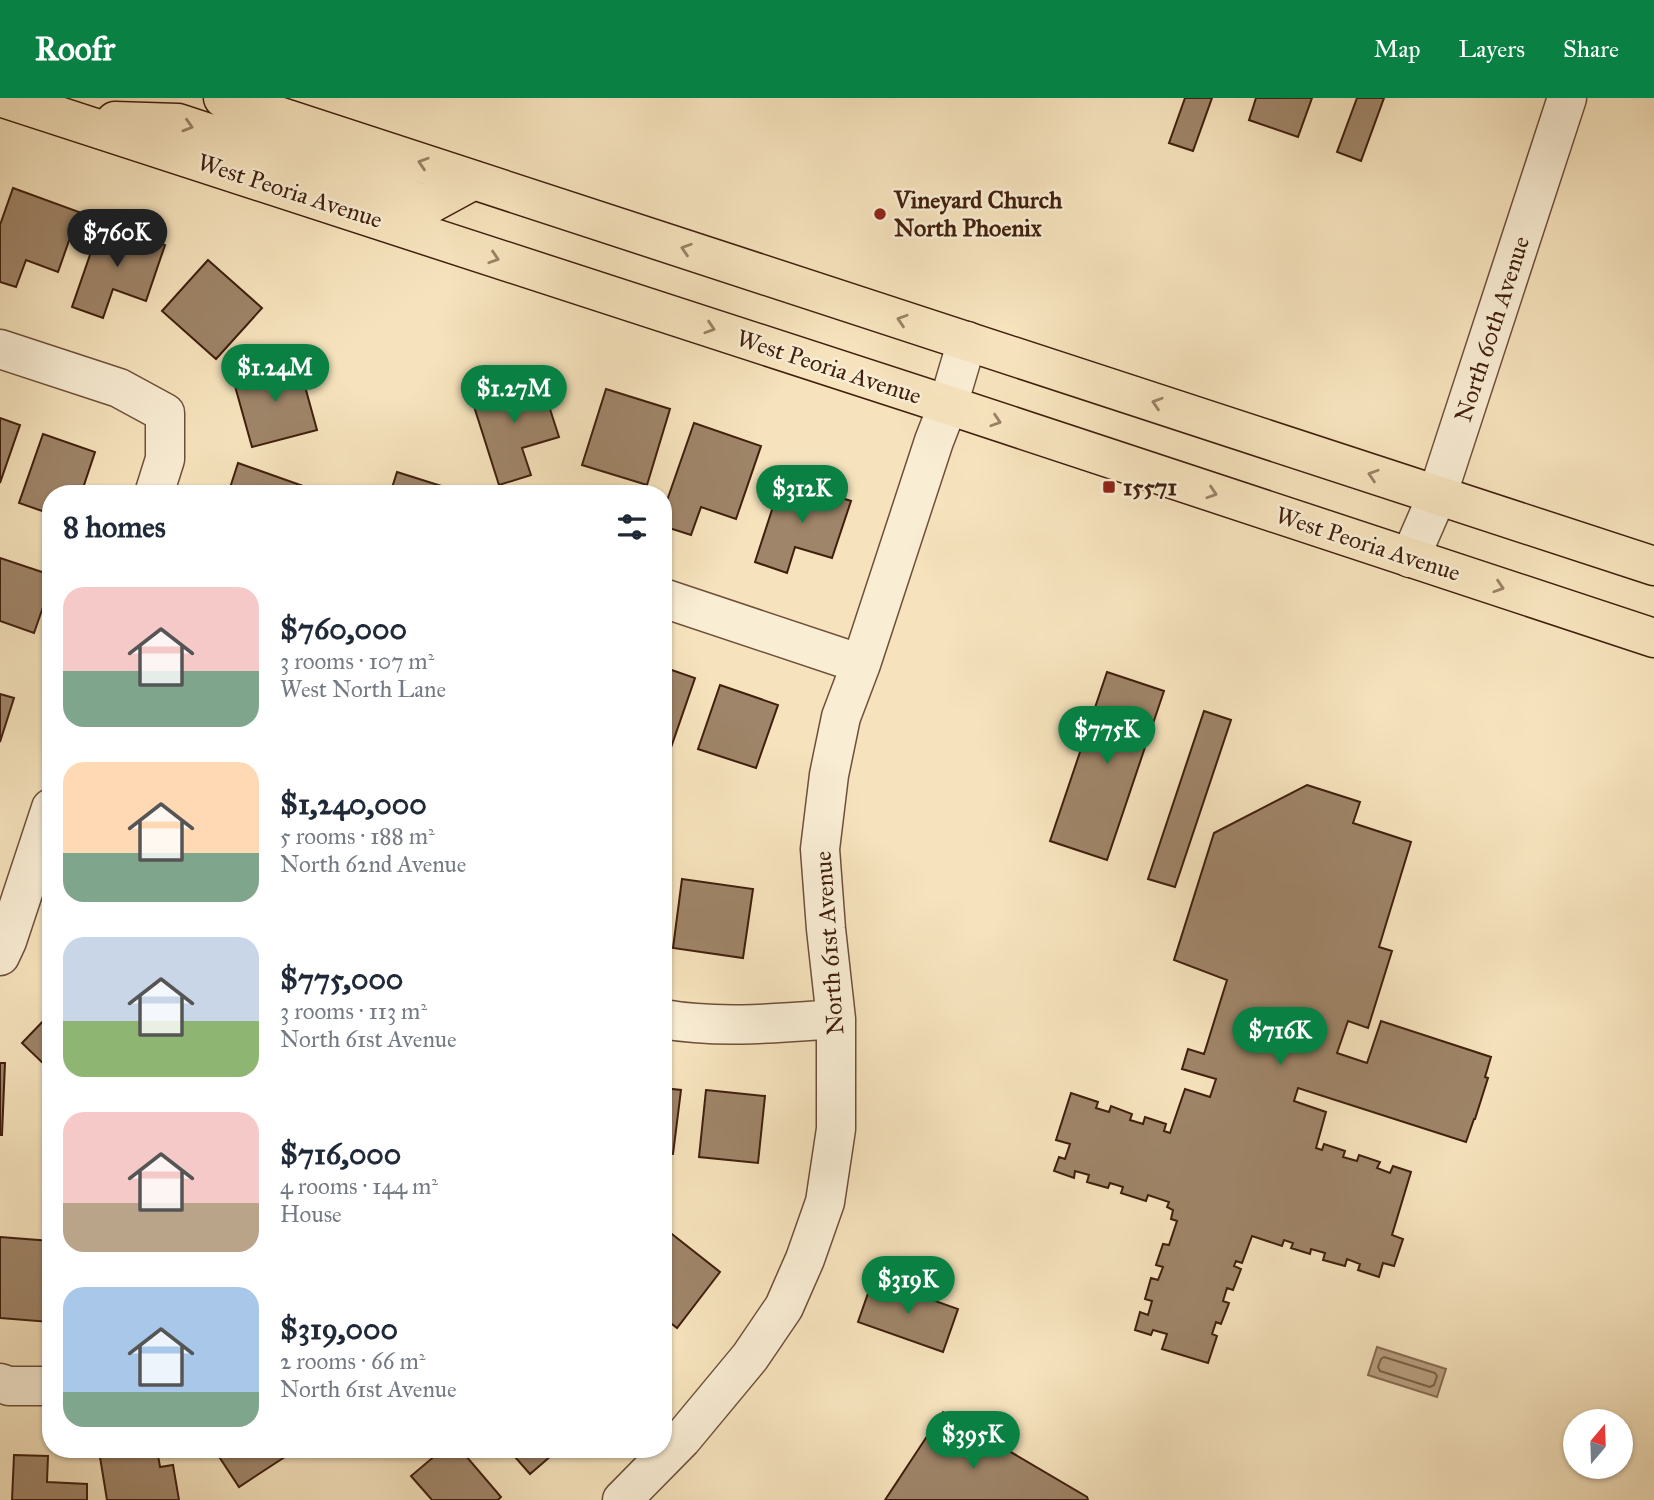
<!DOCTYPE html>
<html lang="en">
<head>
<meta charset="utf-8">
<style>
	body { margin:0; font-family:"IM FELL Great Primer",serif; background:#f2f2f3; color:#1f2937; height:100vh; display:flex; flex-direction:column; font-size:26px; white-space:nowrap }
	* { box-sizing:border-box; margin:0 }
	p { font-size:23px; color:#747a83 }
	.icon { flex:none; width:38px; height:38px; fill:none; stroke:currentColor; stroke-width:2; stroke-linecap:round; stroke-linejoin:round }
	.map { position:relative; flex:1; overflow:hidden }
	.details { position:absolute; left:42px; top:387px; width:630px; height:973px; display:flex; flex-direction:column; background:#fff; border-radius:28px; box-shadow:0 2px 5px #0004 }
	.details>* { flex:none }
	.needle { width:46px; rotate:19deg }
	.buttons { position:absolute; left:1563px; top:1311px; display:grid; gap:14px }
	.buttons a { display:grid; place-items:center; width:70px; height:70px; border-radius:50%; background:#fff; box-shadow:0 2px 5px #0004; font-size:35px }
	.price { position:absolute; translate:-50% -60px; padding:0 16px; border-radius:24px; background:#0b8043; color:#fff; font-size:23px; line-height:46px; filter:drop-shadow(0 2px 4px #0008) }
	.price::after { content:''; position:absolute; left:50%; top:42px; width:21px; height:16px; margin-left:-10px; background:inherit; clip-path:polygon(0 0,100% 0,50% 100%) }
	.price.selected { background:#222; color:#fff }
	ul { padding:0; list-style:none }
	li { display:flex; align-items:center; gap:21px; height:175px; padding:0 21px }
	li span { display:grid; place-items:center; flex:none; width:196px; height:140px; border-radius:21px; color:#555 }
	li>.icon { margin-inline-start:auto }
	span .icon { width:84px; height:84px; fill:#fffc; stroke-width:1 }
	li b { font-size:30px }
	h2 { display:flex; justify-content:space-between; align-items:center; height:84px; padding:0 21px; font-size:30px }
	header { display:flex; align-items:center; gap:42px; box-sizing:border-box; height:98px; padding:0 35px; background:#0b8043; color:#fff }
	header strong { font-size:33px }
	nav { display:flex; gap:38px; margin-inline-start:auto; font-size:24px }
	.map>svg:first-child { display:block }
</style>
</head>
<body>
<header>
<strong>Roofr</strong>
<nav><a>Map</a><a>Layers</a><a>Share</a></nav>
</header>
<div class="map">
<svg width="1654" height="1402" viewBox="0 0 1654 1402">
	<rect width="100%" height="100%" fill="#f6e3bd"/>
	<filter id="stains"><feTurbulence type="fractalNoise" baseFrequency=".00286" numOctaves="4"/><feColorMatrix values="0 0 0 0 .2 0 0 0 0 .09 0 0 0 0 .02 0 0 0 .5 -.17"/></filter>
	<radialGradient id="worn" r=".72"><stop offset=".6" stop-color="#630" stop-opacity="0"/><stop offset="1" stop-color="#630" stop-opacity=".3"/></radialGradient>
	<path fill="#b8a081" stroke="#886c53" stroke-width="2" d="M1377,1249l69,22 -9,28 -69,-22z"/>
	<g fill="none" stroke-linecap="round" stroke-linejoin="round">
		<path stroke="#7c6047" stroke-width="2" d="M1384,1259l51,16 2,3 -3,9 -4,2 -50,-16 -2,-4 3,-8z"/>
	</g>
	<path fill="#9f8569" stroke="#401f0d" stroke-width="2" d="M1185,0h27l-19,53 -24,-8z
		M1256,0h56l-14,39 -49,-17z
		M1357,0h27l-23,63 -24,-9z
		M13,90l66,24 -21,60 -32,-12 -10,27 -16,-5v-57z
		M101,125l64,22 -19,56 -33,-12 -10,29 -31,-11z
		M208,162l54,48 -46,51 -54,-48z
		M298,263l19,69 -65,17 -19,-68z
		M539,277l20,62 -37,11 9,27 -32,10 -28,-88z
		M606,291l64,20 -23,76 -65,-20z
		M0,320l20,7 -20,58z
		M694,325l67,23 -25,73 -35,-12 -10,28 -28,-9v-14z
		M43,336l52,18 -14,42h-30v20l-32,-11z
		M238,365l82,29v2h-92z
		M397,374l60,19 -1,3h-66z
		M782,381l69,22 -19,57 -37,-11 -8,26 -32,-11z
		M0,460l51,17v9l-17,49 -34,-12z
		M663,569l32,11 -28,81 -4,-1z
		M1107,574l57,19 -57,169 -57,-19z
		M720,587l58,20 -22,63 -58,-19z
		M0,596l14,4 -14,44z
		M1204,613l27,9 -56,167 -27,-8z
		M1307,687l53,17 -7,21 58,19 -32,105 13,4 -24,77 -20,-7 -11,32 30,10 14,-42 110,36 -6,20 3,1 -13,41h-1l-8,23 -168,-54 -4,13 32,11 -10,36 6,2 2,-6 21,7 -2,6 14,4 2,-6 21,7 -3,6 13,5 3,-7 18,6 -19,63 11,4 -9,27 -11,-3 -4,14 -21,-7 2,-6 -13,-5 -2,7 -22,-6 2,-7 -14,-4 -1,5 -19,-6 2,-5 -9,-3 -2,6 -30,-10 -10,27 -6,-2 -2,5 7,3 -8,21 -6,-2 -4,13 6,2 -8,21 -5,-2 -4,12 5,2 -9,27 -46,-14 5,-15 -14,-4 -2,5 -16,-5 5,-18 8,3 4,-14 -7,-2 6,-21 7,2 5,-13 -7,-2 7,-21 6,1 8,-24 -6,-2 2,-9 -6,-3 2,-5 -21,-7 -2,6 -25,-8 2,-6 -13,-4 -2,5 -21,-6 2,-7 -14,-4 -1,7 -20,-7 5,-14 6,2 5,-15 -14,-4 15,-47 27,9 -2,6 13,4 2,-6 21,8 -2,6 13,4 2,-7 21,7 -2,7 6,2 15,-44 25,8 6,-18 -34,-10 6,-20 16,5 23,-74 -53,-20 40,-127z
		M682,781l71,10 -10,69 -70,-10z
		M47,919l4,3v51l-29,-28z
		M0,965h5l-3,72h-2z
		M663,990l18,2 -8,64 -10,-1z
		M706,992l59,6 -7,67 -59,-6z
		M663,1129l57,45 -43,56 -14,-11z
		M0,1139l51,4 -1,81 -50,-4z
		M873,1181l85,30 -15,43 -85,-30z
		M943,1314l144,85 1,3h-203z
		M113,1351h44l3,18 13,-2 6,35h-72l-8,-49z
		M214,1351h83l-58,38z
		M443,1351h17l41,48 -3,3h-66l-21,-24z
		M508,1351h51l-29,25z
		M14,1357l34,1 -1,26 40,2v16h-75z"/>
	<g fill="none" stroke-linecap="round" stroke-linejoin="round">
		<defs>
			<path id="minor" d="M0,251l119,39 46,25v46l-11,35
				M1410,460l27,-62 130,-398
				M663,500l198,66
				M0,858l7,-15 44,-133
				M663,921c55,10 118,4 173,0
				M0,1285l9,3h42
				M622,1402l60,-61 68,-82 34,-50 21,-48 20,-57 11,-73v-110l-10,-90 -6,-80 9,-74 12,-58 20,-53 73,-223 14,-36 19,-64"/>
			<path id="major" d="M3,0l945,307 706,233
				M223,0l1431,468
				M115,23l63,2 250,82 46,-25"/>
		</defs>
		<use href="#minor" stroke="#6e5039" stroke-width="41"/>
		<use href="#major" stroke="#401f0d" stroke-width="41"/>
		<use href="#minor" stroke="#f9edd4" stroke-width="38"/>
		<use href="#major" stroke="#f6e3bd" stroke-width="38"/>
	</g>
	<defs><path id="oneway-chevron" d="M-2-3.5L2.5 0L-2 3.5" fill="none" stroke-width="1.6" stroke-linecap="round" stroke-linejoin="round" transform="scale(1.75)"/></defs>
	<g stroke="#9b8165">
		<use href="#oneway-chevron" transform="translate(188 28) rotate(17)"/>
		<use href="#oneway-chevron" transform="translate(423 65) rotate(-162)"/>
		<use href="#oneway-chevron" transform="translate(686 151) rotate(-162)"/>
		<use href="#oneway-chevron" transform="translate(494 160) rotate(18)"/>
		<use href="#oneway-chevron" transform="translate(902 222) rotate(-162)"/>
		<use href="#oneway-chevron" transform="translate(710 230) rotate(18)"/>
		<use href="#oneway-chevron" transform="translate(1157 305) rotate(-162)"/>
		<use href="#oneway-chevron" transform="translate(996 323) rotate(18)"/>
		<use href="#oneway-chevron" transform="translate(1373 377) rotate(-162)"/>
		<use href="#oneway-chevron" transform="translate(1212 395) rotate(18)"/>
		<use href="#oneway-chevron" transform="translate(1499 489) rotate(18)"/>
	</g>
	<g fill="#8f2418" stroke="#f9edd4" stroke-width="2.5">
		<circle cx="880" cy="116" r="7"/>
		<rect x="1102" y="382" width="14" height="14" rx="3.5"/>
	</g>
	<g text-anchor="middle" stroke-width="5" stroke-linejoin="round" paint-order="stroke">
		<g font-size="24" fill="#401f0d" stroke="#f9edd4">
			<text transform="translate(290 93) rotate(18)" y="8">West Peoria Avenue</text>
			<text transform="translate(1492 231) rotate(-72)" y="8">North 60th Avenue</text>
			<text transform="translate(829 269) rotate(18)" y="8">West Peoria Avenue</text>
			<text transform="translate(1368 446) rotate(18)" y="8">West Peoria Avenue</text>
			<text transform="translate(829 845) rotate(-94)" y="8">North 61st Avenue</text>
		</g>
		<g font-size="24" font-weight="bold" fill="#401f0d" stroke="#f9edd4" text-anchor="start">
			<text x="894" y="110">Vineyard Church<tspan x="894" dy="28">North Phoenix</tspan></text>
			<text x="1123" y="397">15571</text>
		</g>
	</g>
	<rect width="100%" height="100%" filter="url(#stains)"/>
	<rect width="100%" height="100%" fill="url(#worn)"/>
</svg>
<div class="buttons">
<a><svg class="needle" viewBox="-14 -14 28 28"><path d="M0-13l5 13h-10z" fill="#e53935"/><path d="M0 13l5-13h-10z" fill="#747a83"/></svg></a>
</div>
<b class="price selected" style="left:117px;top:171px">$760K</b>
<b class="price" style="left:275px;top:306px">$1.24M</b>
<b class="price" style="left:514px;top:327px">$1.27M</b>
<b class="price" style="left:802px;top:427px">$312K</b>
<b class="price" style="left:1107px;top:668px">$775K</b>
<b class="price" style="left:1280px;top:969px">$716K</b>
<b class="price" style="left:908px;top:1218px">$319K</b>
<b class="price" style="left:973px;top:1373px">$395K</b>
<section class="details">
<h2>8 homes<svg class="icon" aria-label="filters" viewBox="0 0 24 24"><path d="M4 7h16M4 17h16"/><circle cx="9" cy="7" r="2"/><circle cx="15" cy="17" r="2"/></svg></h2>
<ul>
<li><span style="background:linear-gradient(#f6c9c9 60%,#7fa58c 0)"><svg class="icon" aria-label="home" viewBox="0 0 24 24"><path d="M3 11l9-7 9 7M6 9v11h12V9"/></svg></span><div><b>$760,000</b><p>3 rooms · 107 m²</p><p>West North Lane</p></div></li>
<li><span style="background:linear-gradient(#ffd9b3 65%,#7fa58c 0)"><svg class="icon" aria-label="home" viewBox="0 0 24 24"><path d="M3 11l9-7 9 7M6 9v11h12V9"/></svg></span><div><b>$1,240,000</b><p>5 rooms · 188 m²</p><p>North 62nd Avenue</p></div></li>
<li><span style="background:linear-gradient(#c9d6e8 60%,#8fb573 0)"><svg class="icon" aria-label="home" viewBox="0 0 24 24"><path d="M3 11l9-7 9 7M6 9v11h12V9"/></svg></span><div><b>$775,000</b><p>3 rooms · 113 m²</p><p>North 61st Avenue</p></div></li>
<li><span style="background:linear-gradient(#f6c9c9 65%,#b9a48a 0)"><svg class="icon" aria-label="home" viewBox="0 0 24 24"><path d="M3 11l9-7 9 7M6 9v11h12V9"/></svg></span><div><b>$716,000</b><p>4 rooms · 144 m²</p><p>House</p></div></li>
<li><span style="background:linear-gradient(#a9c7e8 75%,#7fa58c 0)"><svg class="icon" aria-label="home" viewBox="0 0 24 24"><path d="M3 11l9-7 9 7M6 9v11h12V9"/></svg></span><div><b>$319,000</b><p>2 rooms · 66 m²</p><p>North 61st Avenue</p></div></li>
</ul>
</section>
</div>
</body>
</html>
